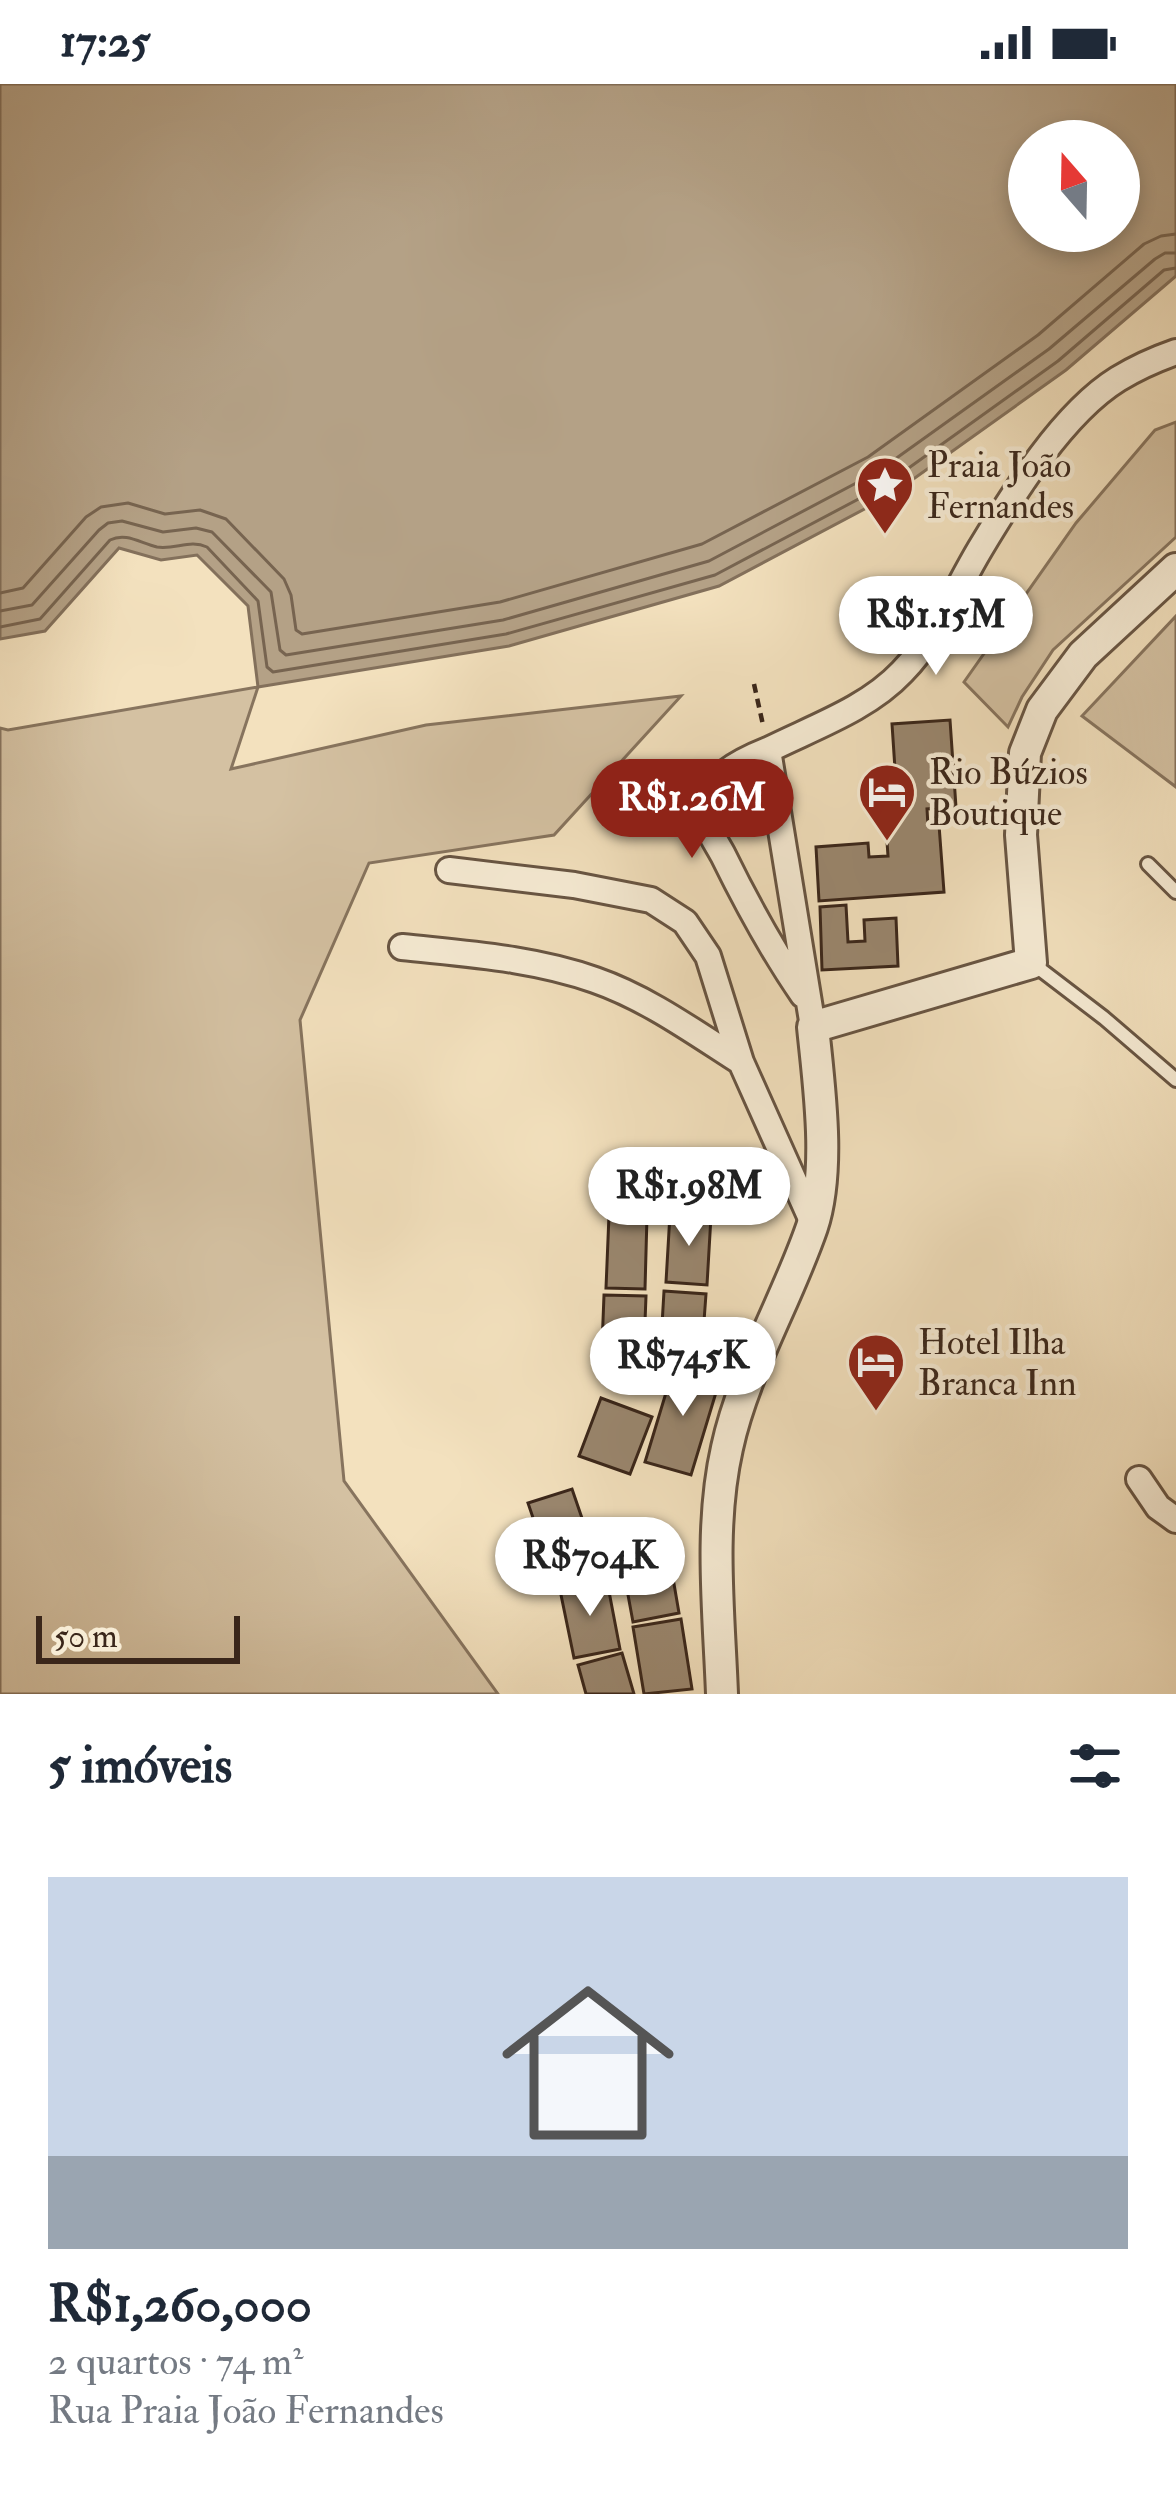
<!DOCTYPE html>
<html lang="pt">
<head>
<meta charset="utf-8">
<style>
	body { margin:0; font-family:"IM FELL Double Pica",serif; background:#f6f6f7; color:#1f2937; height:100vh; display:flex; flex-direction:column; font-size:45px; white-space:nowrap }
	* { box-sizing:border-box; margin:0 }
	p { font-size:39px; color:#747a83 }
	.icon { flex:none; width:66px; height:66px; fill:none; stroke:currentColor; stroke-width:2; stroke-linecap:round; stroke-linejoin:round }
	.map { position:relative; height:1610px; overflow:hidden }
	.sheet { display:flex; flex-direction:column; background:#fff; flex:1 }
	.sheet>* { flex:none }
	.needle { width:78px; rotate:340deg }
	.fabs { position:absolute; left:1008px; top:36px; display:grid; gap:24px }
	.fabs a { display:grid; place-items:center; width:132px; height:132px; border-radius:50%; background:#fff; box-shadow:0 6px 18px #0003; font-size:60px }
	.scale { position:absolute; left:36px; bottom:30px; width:204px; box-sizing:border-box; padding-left:12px; border:6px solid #3a261a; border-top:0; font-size:33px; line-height:42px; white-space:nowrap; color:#3a261a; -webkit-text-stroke:9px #f7ecd5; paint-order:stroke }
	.price { position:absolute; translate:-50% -102px; padding:0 27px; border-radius:42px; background:#fff; color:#222; font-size:39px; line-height:78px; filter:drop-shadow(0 3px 6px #0008) }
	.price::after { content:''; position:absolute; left:50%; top:72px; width:36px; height:27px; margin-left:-18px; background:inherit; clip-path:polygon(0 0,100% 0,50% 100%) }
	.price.current { background:#8f2418; color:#fff }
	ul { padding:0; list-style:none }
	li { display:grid; align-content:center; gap:24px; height:636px; padding:0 48px }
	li+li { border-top:3px solid #e0e1e3 }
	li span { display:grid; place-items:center; height:372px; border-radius:0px; color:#555 }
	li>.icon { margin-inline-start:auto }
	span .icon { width:216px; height:216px; fill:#fffc; stroke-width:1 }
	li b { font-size:51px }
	h2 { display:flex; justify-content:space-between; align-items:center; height:144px; padding:0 48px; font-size:51px }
	.status { display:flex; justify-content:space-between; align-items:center; height:84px; padding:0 60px; background:#fff; direction:ltr }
	.status svg { height:33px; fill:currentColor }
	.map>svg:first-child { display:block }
</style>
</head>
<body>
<div class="status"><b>17:25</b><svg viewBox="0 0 49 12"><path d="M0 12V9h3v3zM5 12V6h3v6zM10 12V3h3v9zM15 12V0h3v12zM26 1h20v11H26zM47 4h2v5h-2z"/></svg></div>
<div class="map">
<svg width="1176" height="1610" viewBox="0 0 1176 1610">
	<rect width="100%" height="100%" fill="#f3e1be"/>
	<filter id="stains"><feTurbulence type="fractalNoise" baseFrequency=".00167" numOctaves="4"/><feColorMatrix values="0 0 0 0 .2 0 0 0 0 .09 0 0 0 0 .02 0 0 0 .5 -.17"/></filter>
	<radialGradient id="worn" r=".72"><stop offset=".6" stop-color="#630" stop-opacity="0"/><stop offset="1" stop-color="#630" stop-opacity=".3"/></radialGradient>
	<path fill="#d4c1a2" stroke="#87745e" stroke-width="3" d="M1176,338v115l-123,113 -31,47 -14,30 -44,-45 112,-159 79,-93z
		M1176,532v171l-94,-71z
		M258,603l-27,82 195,-44 255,-29 -127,139 -185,28 -69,157 44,461 154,213h-498v-966l8,2z"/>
	<path fill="#b4a186" stroke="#83705b" stroke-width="3" fill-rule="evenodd" d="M0,0h1176v192l-110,94 -175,125 -172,91 -210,60 -251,41 -10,-81 -51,-51 -36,5 -42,-12 -74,83 -45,8zM1029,57h90v90h-90z"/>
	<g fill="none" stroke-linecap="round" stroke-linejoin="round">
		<path stroke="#776450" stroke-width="3" d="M0,509l23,-5 63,-71 15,-10 27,-4 37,11 35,-4 26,9 58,60 7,16 5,35 6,4 198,-32 202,-58 166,-87 170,-122 106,-91 17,-8 15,-2
			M0,527l32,-6 67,-75 9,-7 14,-2 41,11 33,-4 16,4 59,60 9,58 6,5 217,-35 206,-59 168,-89 172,-123 106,-90 10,-6h11
			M0,543l40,-8 70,-79c16,-8 30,3 47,7 18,3 33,-8 50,0l51,54 9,66 6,5 233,-38 209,-59 170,-90 173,-124 106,-91 12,-2"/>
	</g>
	<path fill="#9a876f" stroke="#3a261a" stroke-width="3" d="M950,636l6,87 -29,2 1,17 11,-1 5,67 -125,9 -3,-54 52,-4 1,14 19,-1 -6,-86 13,-1 -3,-45z
		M846,821l2,37 17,-1 -1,-21 32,-2 2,48 -76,4 -2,-63z
		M670,1130l41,2 -4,69 -41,-3z
		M609,1131l38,1 -2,73 -39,-1z
		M664,1207l42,3 -5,68 -41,-3z
		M604,1211l42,1 -3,78 -42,-2z
		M675,1279l46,13 -30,99 -46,-13z
		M601,1314l51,19 -22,57 -51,-18z
		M572,1405l24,70 -44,15 -24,-71z
		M668,1465l11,64 -46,9 -12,-65z
		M607,1497l13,68 -46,9 -14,-68z
		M681,1535l11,70 -48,5 -11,-67z
		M622,1569l12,41h-48l-8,-29z"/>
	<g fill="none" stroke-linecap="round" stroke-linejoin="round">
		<defs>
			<path id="service" d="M1148,780l28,28
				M1032,879l72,55 72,62"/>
			<path id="minor" d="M768,666c-25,10 -66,29 -64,62 1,15 12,30 19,43 24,49 49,95 80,140
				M449,786l125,15 77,15 34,22 23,34 33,106 72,161
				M402,863c64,7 131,11 193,33 52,18 99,52 146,82
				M813,943l-45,-277c46,-23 99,-41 134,-78 35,-36 53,-81 78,-123 33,-55 83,-136 138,-170 18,-11 38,-20 58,-27
				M1139,1395l19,28 18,13"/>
			<path id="tertiary" d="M722,1610c-3,-81 -13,-166 5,-246 16,-75 60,-148 85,-221 19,-58 7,-140 1,-200l218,-64 -10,-128 4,-82 17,-43 41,-55 93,-86"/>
		</defs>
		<use href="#service" stroke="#685543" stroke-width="18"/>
		<use href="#minor" stroke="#685543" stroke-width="30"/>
		<use href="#tertiary" stroke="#685543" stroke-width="36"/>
		<path stroke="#3a261a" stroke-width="4.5" stroke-dasharray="9 6" stroke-linecap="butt" d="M754,600l9,41"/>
		<use href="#service" stroke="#f7ecd5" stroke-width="12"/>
		<use href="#minor" stroke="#f7ecd5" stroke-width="24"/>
		<use href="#tertiary" stroke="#f7ecd5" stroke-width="30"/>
	</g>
	<defs>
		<symbol id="sight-pin" viewBox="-11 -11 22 30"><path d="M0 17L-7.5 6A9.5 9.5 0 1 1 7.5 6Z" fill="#8f2418" stroke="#f7ecd5"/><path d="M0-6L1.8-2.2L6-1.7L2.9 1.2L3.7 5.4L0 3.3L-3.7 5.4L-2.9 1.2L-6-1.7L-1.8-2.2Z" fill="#fff"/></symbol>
		<symbol id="hotel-pin" viewBox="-11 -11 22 30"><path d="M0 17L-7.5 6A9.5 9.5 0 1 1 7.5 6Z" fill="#8f2418" stroke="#f7ecd5"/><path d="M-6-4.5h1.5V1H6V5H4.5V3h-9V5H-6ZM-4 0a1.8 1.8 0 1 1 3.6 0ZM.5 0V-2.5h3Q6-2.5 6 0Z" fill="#fff"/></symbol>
	</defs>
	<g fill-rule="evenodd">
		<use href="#sight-pin" x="852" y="368" width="66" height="90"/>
		<use href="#hotel-pin" x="854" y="675" width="66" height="90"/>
		<use href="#hotel-pin" x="843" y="1245" width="66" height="90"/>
	</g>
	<g text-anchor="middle" stroke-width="9" stroke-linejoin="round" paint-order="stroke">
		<g font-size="36" fill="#3a261a" stroke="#f7ecd5" text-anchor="start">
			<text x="927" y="393">Praia João<tspan x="927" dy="41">Fernandes</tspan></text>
			<text x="929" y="700">Rio Búzios<tspan x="929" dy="41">Boutique</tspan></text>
			<text x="918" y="1270">Hotel Ilha<tspan x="918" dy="41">Branca Inn</tspan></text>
		</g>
	</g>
	<rect width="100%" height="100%" filter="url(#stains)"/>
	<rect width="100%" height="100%" fill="url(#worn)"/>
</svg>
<div class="fabs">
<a><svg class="needle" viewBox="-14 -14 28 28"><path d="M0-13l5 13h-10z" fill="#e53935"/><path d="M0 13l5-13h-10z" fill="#747a83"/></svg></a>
</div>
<div class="scale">50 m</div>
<b class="price" style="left:936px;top:594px">R$1.15M</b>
<b class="price current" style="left:692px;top:777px">R$1.26M</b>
<b class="price" style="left:689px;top:1165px">R$1.98M</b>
<b class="price" style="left:683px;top:1335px">R$745K</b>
<b class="price" style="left:590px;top:1535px">R$704K</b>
</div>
<section class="sheet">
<h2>5 imóveis<svg class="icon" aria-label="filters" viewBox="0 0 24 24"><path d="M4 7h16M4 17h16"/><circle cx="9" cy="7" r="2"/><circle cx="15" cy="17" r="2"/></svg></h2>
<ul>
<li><span style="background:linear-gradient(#c9d6e8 75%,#9aa5b1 0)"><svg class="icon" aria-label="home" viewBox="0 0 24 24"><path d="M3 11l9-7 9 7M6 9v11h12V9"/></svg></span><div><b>R$1,260,000</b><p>2 quartos · 74 m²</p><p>Rua Praia João Fernandes</p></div></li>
</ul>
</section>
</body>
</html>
